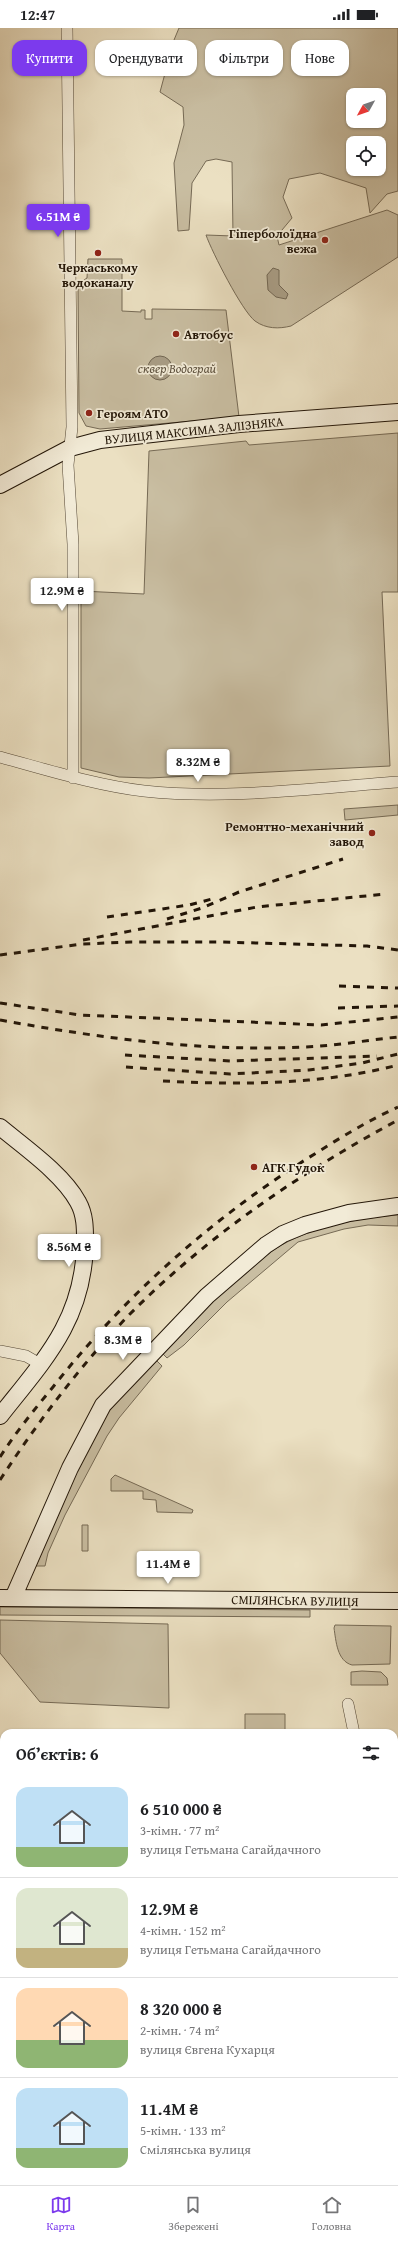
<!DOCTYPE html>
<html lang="uk">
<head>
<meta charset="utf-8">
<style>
	body { margin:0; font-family:"Gentium Book Plus",serif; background:#f2f2f2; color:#202124; height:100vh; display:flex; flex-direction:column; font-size:15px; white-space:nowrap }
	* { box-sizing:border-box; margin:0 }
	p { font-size:13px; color:#757577 }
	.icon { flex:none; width:22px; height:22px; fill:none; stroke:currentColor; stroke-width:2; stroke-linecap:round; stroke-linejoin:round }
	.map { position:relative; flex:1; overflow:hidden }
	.details { position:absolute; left:0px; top:1701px; width:398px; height:456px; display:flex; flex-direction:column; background:#fff; border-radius:12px 12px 0 0; box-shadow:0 1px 3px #0004 }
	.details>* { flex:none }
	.top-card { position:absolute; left:12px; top:12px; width:374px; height:36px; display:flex; gap:8px }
	.needle { width:26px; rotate:230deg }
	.buttons { position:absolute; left:346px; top:60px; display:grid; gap:8px }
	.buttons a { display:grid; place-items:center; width:40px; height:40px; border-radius:8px; background:#fff; box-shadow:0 1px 3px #0004; font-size:20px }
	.price { position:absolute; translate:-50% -34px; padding:0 9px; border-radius:4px; background:#fff; color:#222; font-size:13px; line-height:26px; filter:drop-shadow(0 1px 2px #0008) }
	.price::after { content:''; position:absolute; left:50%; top:24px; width:12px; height:9px; margin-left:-6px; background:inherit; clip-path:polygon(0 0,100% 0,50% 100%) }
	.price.selected { background:#7c3aed; color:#fff }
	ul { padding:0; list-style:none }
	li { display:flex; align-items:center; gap:12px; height:100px; padding:0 16px }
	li+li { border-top:1px solid #e0e0e0 }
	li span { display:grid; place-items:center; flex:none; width:112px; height:80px; border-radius:12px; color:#555 }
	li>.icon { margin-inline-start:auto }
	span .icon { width:48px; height:48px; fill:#fffc; stroke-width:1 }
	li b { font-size:17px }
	h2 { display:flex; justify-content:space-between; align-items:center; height:48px; padding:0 16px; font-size:17px }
	.chip { padding:0 14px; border-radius:12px; background:#fff; box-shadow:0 1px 3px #0004; font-size:14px; line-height:36px }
	.chip.selected { background:#7c3aed; color:#fff }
	.status { display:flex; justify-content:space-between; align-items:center; height:28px; padding:0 20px; background:#fff; direction:ltr }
	.status svg { height:11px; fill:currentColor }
	.tab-bar { display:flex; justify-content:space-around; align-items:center; height:56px; border-top:1px solid #e0e0e0; background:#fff; font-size:11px; color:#757577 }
	.tab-bar a { display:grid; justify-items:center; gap:2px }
	.tab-bar .selected { color:#7c3aed }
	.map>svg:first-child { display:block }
</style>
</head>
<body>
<div class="status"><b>12:47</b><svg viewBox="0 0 49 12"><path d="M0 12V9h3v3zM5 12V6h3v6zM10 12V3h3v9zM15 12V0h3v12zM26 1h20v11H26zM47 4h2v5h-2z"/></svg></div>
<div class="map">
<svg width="398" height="2157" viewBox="0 0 398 2157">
	<rect width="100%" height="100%" fill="#ebe0c2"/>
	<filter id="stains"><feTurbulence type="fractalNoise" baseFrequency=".005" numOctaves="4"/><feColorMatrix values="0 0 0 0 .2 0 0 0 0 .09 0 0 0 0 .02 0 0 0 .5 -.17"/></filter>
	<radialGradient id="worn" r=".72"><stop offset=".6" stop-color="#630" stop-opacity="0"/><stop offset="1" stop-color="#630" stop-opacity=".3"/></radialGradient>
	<path fill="#c9bea2" stroke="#766a55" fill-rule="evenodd" d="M179,0h219v163l-11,3 -17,19 -4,-25 -46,-15 -31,6 -6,18 9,21 -15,18 2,9 108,-35 11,5v42l-107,69c-12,3 -25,3 -36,-5 -13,-10 -43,-69 -49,-86l27,1 -1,-74 -16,-3 -10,2 -14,22 -3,47 -11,1 -4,-68 10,-38 -1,-18 -23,-15 14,-52zM353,67h26v26h-26zM353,115h26v26h-26z
		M88,231h34v52l19,1v-2h4v9h7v-10l74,1 13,107 -139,12 -14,-3 -7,-13 -1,-129 9,-6z
		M398,405v159h-16l8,174 -241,12 -30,-1 -38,-9v-177l63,3 5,-143 97,-10 3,4z
		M398,777v10l-53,5 -1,-11z
		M398,1187v11l-30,-1 -24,4 -46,13 -71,60 -43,43 -17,13 -6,-6c35,-35 73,-76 114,-103 34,-22 83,-31 123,-34z
		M154,1330l8,8 -43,52 -12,18 -42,79 -17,38 -3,13h-9l40,-95 29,-55z
		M115,1447l78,35 -1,3 -35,-1 -1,-12 -13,-1v-8h-32v-12z
		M82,1497h6v26h-6z
		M0,1579l310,3v7l-310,-2z
		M0,1592l168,4 1,84 -129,-6 -40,-49z
		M335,1597l56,1 -1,38 -38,1c-15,-4 -16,-24 -18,-37z
		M362,1643l19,1 6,6 1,7h-37v-13z
		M245,1686h40v19h-40z"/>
	<path fill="#a79b83" stroke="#726652" d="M273,240l6,2v15l9,9 -2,5 -10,-2 -8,-7 -1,-15z
		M148 340a12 12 0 1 1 24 0a12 12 0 1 1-24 0Z"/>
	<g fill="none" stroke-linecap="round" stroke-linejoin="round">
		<defs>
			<path id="street" d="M67,0l5,399 -4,38 5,79v234
				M0,729c48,13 95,28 144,34 84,9 170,-3 254,-9
				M0,1323l26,5 14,8
				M348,1676l6,29
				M0,1919h4
				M394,1929h4
				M394,2130h4"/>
			<path id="secondary" d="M0,457l70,-37 30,-8 139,-16 159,-12
				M0,1099c24,20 63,47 78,75 8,14 7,30 7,45 -3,75 -41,113 -85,169
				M0,1570l398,3
				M13,1570l57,-130 33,-63 104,-109 59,-51 17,-11 22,-9 44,-12 49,-7"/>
		</defs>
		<use href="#street" stroke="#554836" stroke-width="12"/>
		<use href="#secondary" stroke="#231608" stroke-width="18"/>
		<use href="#street" stroke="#f2ebd7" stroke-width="11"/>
		<use href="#secondary" stroke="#f2ebd7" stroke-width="16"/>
		<path stroke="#231608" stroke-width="3" stroke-dasharray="7 7" stroke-linecap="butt" d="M107,889l82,-12 23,-6
			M167,891l35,-11 37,-16 104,-33
			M83,912l174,-33 128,-13
			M0,927l82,-11 49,-2h89l147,4 31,4
			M339,958l59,2
			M0,975l80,12 241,10 77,-8
			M338,980l60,-2
			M0,992c100,18 202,32 304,27 32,-1 63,-7 94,-10
			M125,1027l106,6 146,-5
			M126,1039l104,7 79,-4 53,-7 36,-9
			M163,1053c79,4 158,4 235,-16
			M0,1429c16,-25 34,-47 53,-70 75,-95 165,-174 268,-237 25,-16 51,-31 77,-43
			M0,1452c37,-57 80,-114 128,-164 79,-80 172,-143 270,-196"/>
	</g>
	<g fill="#8f2418" stroke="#f2ebd7" stroke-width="1.5">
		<circle cx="325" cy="212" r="4"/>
		<circle cx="98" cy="225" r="4"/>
		<circle cx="176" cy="306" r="4"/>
		<circle cx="89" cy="385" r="4"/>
		<circle cx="372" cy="805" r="4"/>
		<circle cx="254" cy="1139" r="4"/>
	</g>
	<g text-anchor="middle" stroke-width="3.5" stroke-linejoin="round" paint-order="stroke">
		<g font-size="13" font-weight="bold" fill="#231608" stroke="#f2ebd7" text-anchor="start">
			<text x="317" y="210" text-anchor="end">Гіперболоїдна<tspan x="317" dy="15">вежа</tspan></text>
			<text x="98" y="244" text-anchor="middle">Черкаському<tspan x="98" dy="15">водоканалу</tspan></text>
			<text x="184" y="311">Автобус</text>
			<text x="97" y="390">Героям АТО</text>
			<text x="364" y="803" text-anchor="end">Ремонтно-механічний<tspan x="364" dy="15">завод</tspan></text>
			<text x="262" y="1144">АГК Гудок</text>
		</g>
		<g font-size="13" font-style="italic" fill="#5d513e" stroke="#f2ebd7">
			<text x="177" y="345">сквер Водограй</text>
		</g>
		<g font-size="13" fill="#231608" stroke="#f2ebd7">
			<text transform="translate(194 402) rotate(-6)" y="5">ВУЛИЦЯ МАКСИМА ЗАЛІЗНЯКА</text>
			<text transform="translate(295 1572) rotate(1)" y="5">СМІЛЯНСЬКА ВУЛИЦЯ</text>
		</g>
	</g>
	<rect width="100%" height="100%" filter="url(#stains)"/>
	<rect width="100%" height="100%" fill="url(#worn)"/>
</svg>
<div class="buttons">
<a><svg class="needle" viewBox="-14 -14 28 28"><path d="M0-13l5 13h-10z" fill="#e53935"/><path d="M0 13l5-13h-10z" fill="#757577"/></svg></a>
<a><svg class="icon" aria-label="locate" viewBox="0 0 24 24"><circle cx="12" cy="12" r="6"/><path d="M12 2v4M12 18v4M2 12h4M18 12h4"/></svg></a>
</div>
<b class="price selected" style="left:58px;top:210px">6.51M ₴</b>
<b class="price" style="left:62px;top:584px">12.9M ₴</b>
<b class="price" style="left:198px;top:755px">8.32M ₴</b>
<b class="price" style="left:69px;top:1240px">8.56M ₴</b>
<b class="price" style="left:123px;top:1333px">8.3M ₴</b>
<b class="price" style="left:168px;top:1557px">11.4M ₴</b>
<div class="top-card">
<a class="chip selected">Купити</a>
<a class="chip">Орендувати</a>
<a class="chip">Фільтри</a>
<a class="chip">Нове</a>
</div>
<section class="details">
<h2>Об’єктів: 6<svg class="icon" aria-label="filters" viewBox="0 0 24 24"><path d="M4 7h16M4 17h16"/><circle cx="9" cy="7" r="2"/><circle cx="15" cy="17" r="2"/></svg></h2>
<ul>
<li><span style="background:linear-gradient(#bfe0f5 75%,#8fb573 0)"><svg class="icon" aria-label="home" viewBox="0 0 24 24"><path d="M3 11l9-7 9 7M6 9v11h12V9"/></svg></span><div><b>6 510 000 ₴</b><p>3-кімн. · 77 m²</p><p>вулиця Гетьмана Сагайдачного</p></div></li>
<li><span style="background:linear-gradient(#dfe7d0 75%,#c2b280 0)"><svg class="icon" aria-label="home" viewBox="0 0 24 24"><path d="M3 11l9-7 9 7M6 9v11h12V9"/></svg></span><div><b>12.9M ₴</b><p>4-кімн. · 152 m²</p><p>вулиця Гетьмана Сагайдачного</p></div></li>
<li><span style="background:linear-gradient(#ffd9b3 65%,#8fb573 0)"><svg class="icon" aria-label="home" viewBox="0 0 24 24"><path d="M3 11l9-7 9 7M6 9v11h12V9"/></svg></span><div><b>8 320 000 ₴</b><p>2-кімн. · 74 m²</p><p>вулиця Євгена Кухарця</p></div></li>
<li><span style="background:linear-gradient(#bfe0f5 75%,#8fb573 0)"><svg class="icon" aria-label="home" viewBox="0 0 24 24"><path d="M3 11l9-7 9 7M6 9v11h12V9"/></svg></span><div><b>11.4M ₴</b><p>5-кімн. · 133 m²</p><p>Смілянська вулиця</p></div></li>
</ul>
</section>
</div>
<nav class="tab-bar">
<a class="selected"><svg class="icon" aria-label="map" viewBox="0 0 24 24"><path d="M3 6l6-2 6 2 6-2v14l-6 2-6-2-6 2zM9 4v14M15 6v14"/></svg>Карта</a>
<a><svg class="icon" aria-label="saved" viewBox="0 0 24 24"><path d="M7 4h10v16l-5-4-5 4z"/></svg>Збережені</a>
<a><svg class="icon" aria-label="home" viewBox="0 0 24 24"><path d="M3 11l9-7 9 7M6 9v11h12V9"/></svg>Головна</a>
</nav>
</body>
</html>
